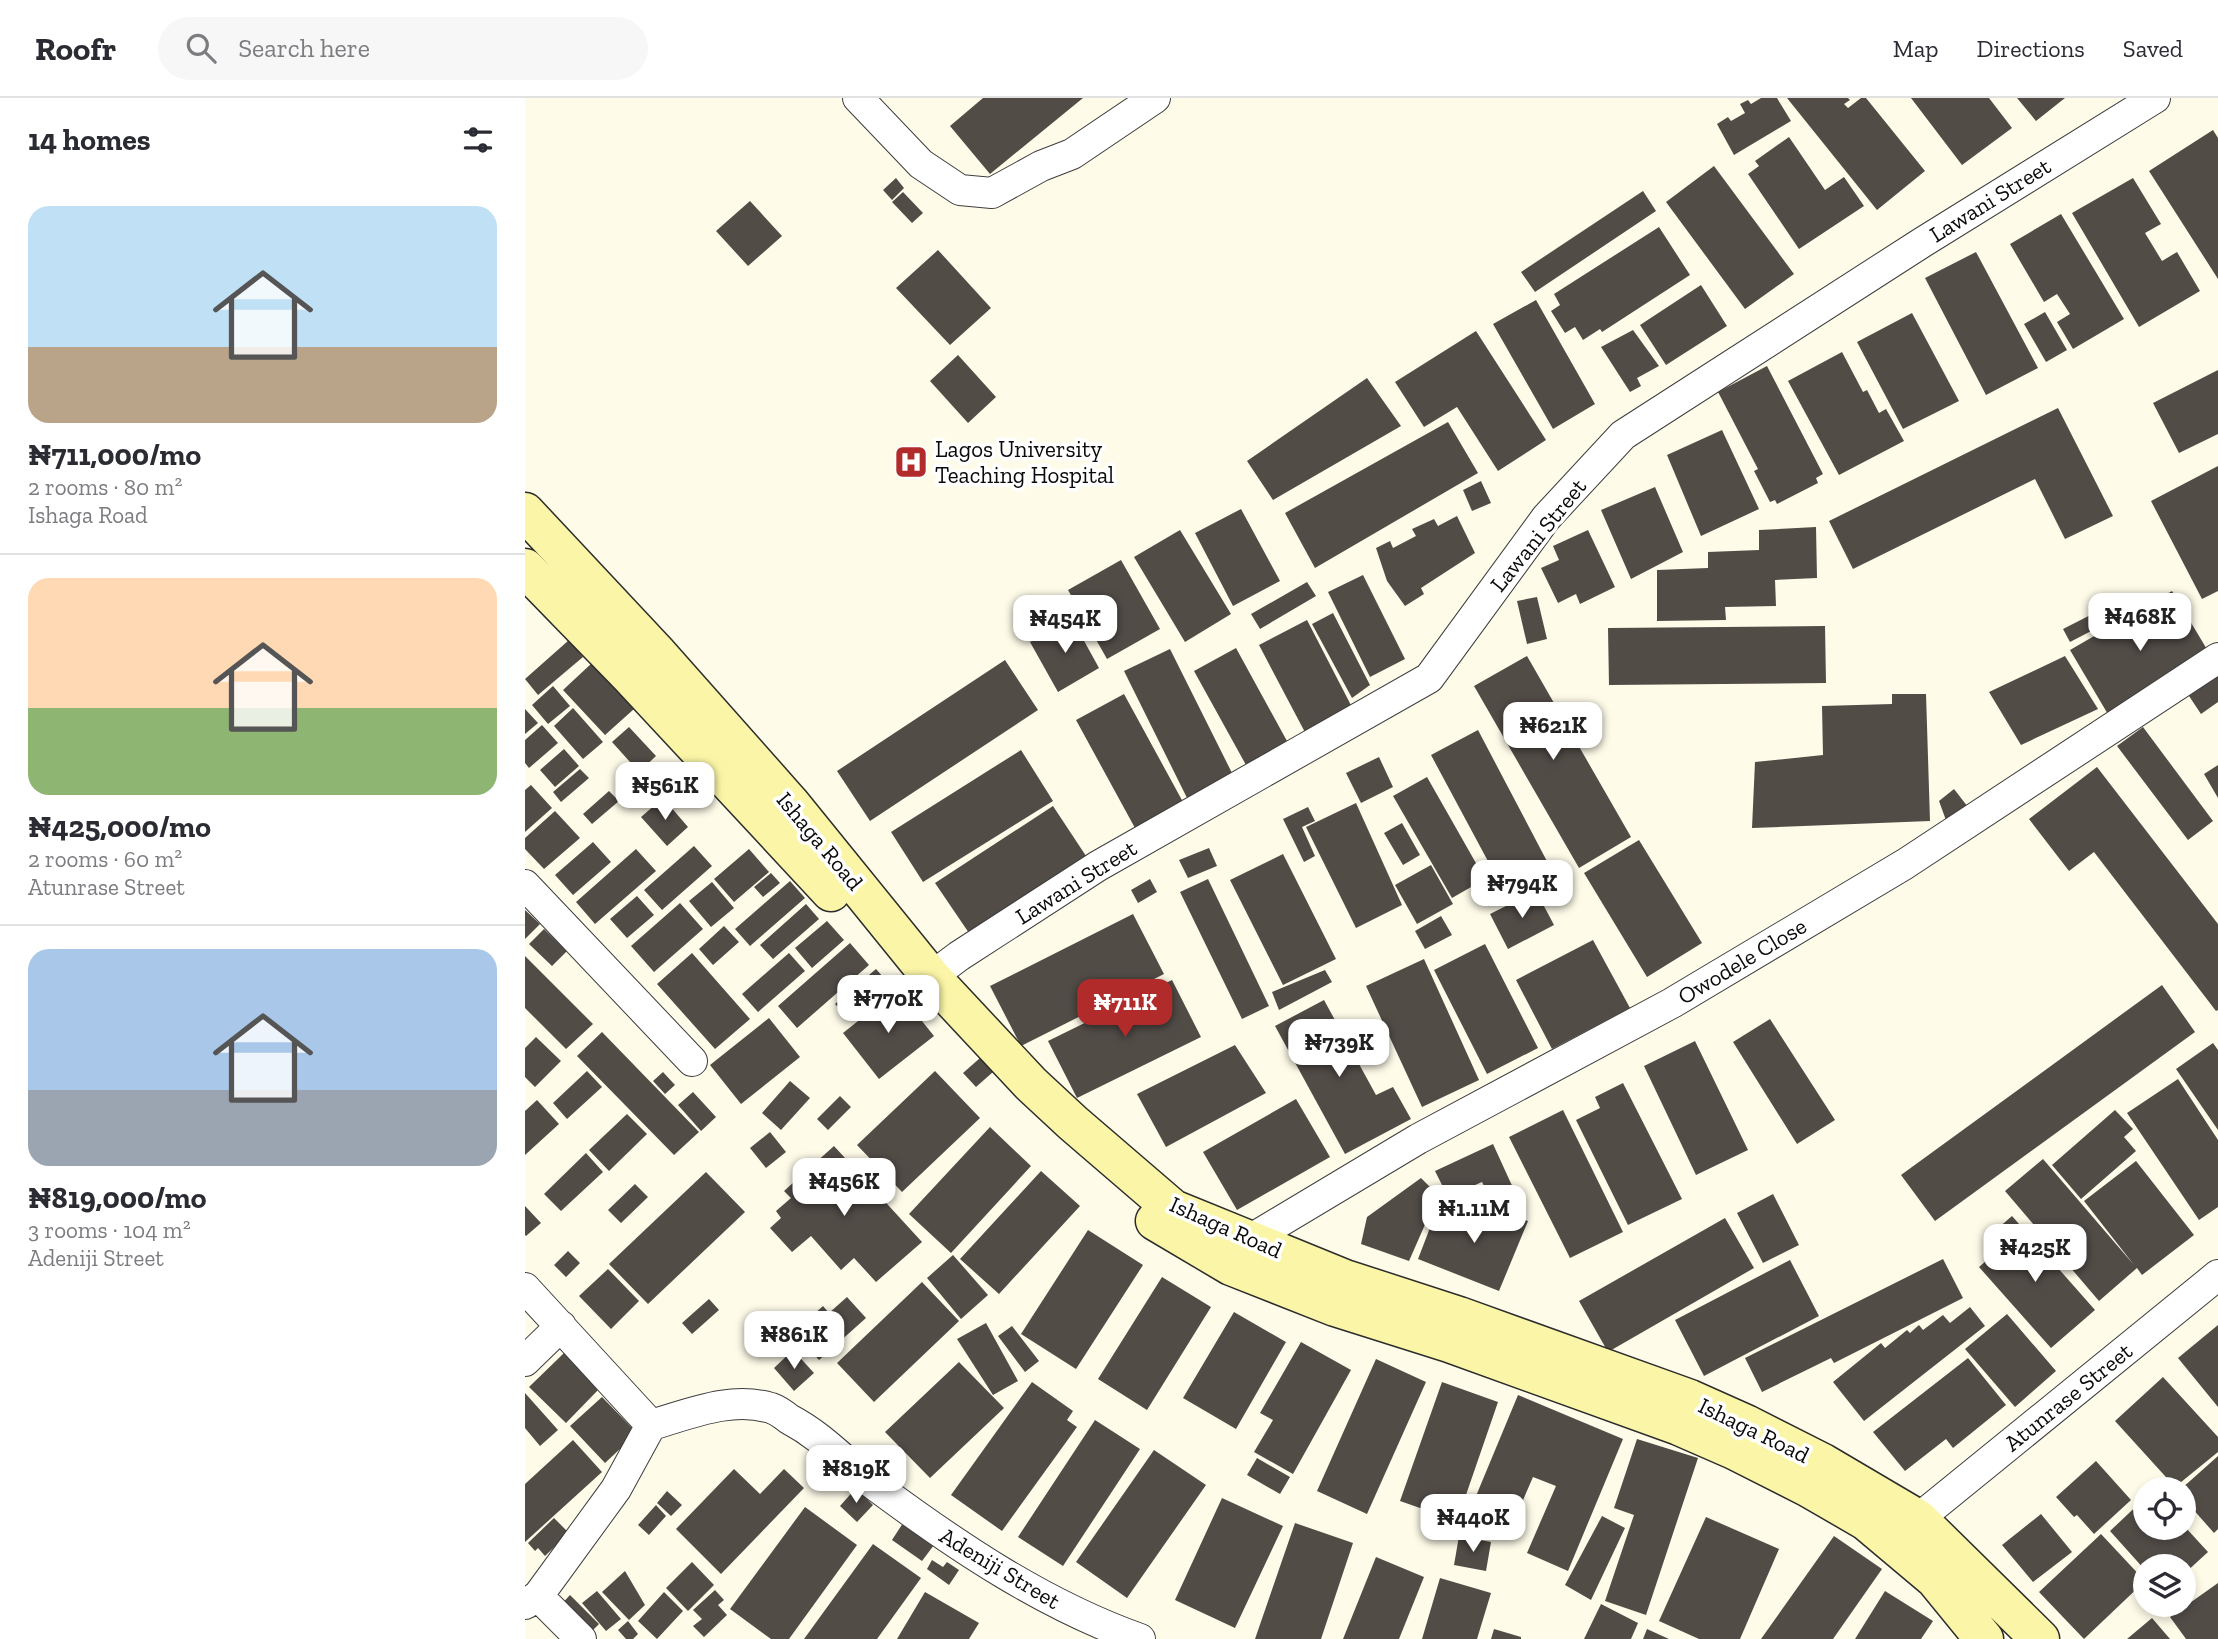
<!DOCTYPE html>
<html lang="en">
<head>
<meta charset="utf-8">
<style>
	body { margin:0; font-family:"Zilla Slab",serif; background:#f7f7f7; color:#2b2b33; height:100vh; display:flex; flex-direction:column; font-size:26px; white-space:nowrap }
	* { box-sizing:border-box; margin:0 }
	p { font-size:23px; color:#7c7c81 }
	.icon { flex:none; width:38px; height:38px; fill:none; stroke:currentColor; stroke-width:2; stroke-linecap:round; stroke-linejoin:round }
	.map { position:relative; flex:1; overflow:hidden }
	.side { display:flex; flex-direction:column; background:#fff; width:525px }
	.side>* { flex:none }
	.buttons { position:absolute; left:1608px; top:1379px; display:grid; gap:14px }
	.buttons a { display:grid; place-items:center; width:63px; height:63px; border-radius:50%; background:#fff; box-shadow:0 4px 10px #0003; font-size:35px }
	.price { position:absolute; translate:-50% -60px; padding:0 16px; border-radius:14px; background:#fff; color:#222; font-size:23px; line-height:46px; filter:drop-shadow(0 2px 4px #0008) }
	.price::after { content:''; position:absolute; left:50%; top:42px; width:21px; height:16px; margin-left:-10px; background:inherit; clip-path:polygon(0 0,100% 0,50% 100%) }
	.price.active { background:#b22b2b; color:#fff }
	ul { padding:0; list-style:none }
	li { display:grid; align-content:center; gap:14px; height:371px; padding:0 28px }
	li+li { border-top:2px solid #e1e1e2 }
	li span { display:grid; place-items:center; height:217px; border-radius:21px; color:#555 }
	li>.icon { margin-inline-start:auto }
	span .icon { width:126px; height:126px; fill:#fffc; stroke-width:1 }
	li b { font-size:30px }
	h2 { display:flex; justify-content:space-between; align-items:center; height:84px; padding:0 28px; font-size:30px }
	header { display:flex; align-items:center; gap:42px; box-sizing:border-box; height:98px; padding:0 35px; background:#fff; border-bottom:2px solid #e1e1e2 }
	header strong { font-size:33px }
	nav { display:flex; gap:38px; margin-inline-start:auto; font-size:24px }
	.search { width:490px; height:63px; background:#f7f7f7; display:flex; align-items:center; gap:18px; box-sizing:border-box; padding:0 24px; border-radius:38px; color:#7c7c81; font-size:26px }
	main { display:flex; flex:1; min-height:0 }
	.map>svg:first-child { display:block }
</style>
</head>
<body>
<header>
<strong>Roofr</strong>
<div class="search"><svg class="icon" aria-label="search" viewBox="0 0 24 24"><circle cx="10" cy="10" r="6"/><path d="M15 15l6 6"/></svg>Search here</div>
<nav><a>Map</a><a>Directions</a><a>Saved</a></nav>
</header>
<main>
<section class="side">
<h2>14 homes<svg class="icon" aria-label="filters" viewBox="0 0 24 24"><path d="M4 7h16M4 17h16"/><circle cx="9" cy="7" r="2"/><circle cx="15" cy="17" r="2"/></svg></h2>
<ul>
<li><span style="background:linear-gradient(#bfe0f5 65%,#b9a48a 0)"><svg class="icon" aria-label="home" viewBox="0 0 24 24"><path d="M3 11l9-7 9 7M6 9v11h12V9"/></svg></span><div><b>₦711,000/mo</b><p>2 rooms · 80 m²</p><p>Ishaga Road</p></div></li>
<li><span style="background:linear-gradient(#ffd9b3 60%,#8fb573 0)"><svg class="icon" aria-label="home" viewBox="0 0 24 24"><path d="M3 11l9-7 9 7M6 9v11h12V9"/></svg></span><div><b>₦425,000/mo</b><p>2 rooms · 60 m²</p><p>Atunrase Street</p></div></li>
<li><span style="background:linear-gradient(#a9c7e8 65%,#9aa5b1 0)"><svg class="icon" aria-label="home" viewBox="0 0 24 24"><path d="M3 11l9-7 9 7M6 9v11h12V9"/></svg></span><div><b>₦819,000/mo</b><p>3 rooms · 104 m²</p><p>Adeniji Street</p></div></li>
</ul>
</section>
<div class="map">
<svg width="1693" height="1541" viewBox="0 0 1693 1541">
	<rect width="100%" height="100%" fill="#fefbe9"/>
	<path fill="#524c47" d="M458,0h100l-93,76 -40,-48z
		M1236,0h16l14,23 -57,34 -17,-31 11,-7 3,4 14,-8 -5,-9 8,-4 3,4z
		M1262,0h61l2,2 -6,4 4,4 13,-10h5l59,73 -48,39z
		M1386,0h78l23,30 -50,37z
		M1492,0h48l-29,23z
		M1688,32l5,8v141l-69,-108z
		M1264,39l36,53 19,-13 20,29 -65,43 -51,-75 11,-8 -4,-5z
		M1189,68l80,108 -49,35 -79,-107z
		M371,80l8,10 -12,12 -9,-10z
		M1608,80l28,46 -16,9 17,28 15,-9 23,39 -61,36 -67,-114z
		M1118,93l13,20 -121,81 -14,-20z
		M378,94l20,21 -11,10 -20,-21z
		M225,103l32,35 -34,30 -32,-35z
		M1536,116l63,105 -51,30 -16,-27 13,-8 -13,-20 -13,8 -34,-58z
		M1134,129l31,48 -88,57 -2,-3 -17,11 -8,-13 -10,6 -14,-22 9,-6 -6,-11z
		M413,152l53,58 -41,37 -54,-57z
		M1451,154l62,116 -52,27 -61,-117z
		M1176,187l26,41 -61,39 -26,-40z
		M1011,202l59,104 -42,25 -60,-105z
		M1520,214l22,38 -21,12 -22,-38z
		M1387,215l47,88 -56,28 -46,-87z
		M1108,232l26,36 -22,12 4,8 -11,6 -29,-45z
		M951,233l70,109 -48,31 -41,-64 -33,20 -29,-45z
		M1317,254l21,40 4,-2 12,23 7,-4 18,32 -65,34 -51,-94z
		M433,257l38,42 -28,26 -38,-42z
		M1242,268l56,108 -7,4 2,5 -41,21 -2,-4 -5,2 -16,-31 4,-2 -40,-77z
		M1693,272v64l-39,19 -26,-50z
		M842,280l34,48 -128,74 -26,-39z
		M1533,310l55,108 -48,23 -30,-60 -182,90 -24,-48z
		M923,324l30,51 -163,95 -30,-55z
		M1197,332l37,79 -58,27 -34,-81z
		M1693,368v125l-16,8 -51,-98z
		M956,383l10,22 -19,8 -9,-21z
		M1130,389l28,65 -52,27 -30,-69z
		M716,411l39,72 -47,25 -38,-73z
		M932,418l18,37 -54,35 3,6 -19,12 -18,-25 -11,-33 14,-7 3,7 23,-12 -4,-7 22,-10 4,7z
		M1291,429l1,51 -42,2 1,26 -51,1 1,13 -69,1v-51l51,-2v-16l51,-2v-20z
		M655,432l51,84 -46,28 -51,-85z
		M1063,432l27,57 -35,17 -4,-10 -18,9 -17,-35 18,-8 -6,-14z
		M596,462l39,69 -53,30 -39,-69z
		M838,477l42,84 -35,18 -42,-85z
		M782,484l9,14 -56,33 -9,-15z
		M1647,493l39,65 -102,60 -39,-66z
		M1012,499l10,42 -20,5 -10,-43z
		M1593,503l6,13 -54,28 -7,-13z
		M808,515l37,72 -18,13 -40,-74z
		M547,521l27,49 -41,24 -28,-50z
		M782,522l48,93 -47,25 -49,-93z
		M1300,528l1,57 -217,2 -1,-57z
		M44,542l14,17 -45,38 -13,-16z
		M711,550l57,104 -42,22 -57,-103z
		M645,551l68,136 -46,23 -68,-137z
		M1002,558l104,181 -52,31 -105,-182z
		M1540,558l33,53 -77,36 -32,-53z
		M480,562l33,50 -168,111 -33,-50z
		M67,565l42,46 -29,26 -42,-45z
		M1693,577v27l-17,12 -12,-18z
		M28,588l17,20 -22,18 -16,-19z
		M599,596l59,108 -48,26 -59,-108z
		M1367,596h34l4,127 -178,7 3,-66 68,-7 -1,-49 70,-2z
		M48,610l30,34 -20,17 -29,-33z
		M0,611l13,14 -13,11z
		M17,627l16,18 -29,25 -4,-5v-23z
		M104,629l27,29 -17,16 -27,-30z
		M1618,629l70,94 -25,19 -71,-94z
		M953,632l72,137 -46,24 -73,-136z
		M39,651l15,17 -24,21 -15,-17z
		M496,652l32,51 -130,81 -32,-50z
		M854,659l14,30 -32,16 -15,-30z
		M1693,667v33l-14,-24z
		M1572,669l121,157v86l-2,1 -122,-159 -25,19 -40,-52z
		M55,671l9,9 -28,24 -8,-10z
		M136,679l11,13 -8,7 -11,-13z
		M902,679l58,102 -33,19 -59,-102z
		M6,687l21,23 -27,24v-42z
		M1429,691l14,18 -21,16 -8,-22z
		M84,693l10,10 -27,23 -9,-10z
		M138,700l25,29 -21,19 -26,-29z
		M831,705l46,102 -46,23 -50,-101z
		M528,708l35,53 -117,77 -36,-53z
		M783,709l7,14 -13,6 13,29 -11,6 -21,-43z
		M30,713l25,27 -36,31 -19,-20v-11z
		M877,725l18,32 -17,10 -19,-32z
		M1114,742l63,103 -55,34 -63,-104z
		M68,744l18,20 -38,33 -18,-20z
		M169,748l18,20 -50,44 -18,-20z
		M684,750l8,18 -29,12 -9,-18z
		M111,751l20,22 -61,53 -19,-22z
		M224,751l20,23 -35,30 -20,-23z
		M758,756l53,105 -53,26 -53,-105z
		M906,767l22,39 -36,20 -22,-39z
		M246,775l9,10 -17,14 -9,-10z
		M625,781l7,13 -19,11 -7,-13z
		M683,781l61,127 -27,13 -62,-127z
		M265,783l15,17 -55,48 -15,-17z
		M187,784l22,26 -23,19 -22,-26z
		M1011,793l18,34 -46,24 -18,-35z
		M112,798l17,19 -27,23 -17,-19z
		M155,805l23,26 -49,43 -23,-26z
		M281,806l13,15 -46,40 -13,-14z
		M0,812l15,14 -15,15z
		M608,816l31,60 -143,72 -31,-60z
		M916,818l11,19 -27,14 -10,-18z
		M302,823l17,19 -32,28 -17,-20z
		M199,828l15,16 -26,23 -14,-16z
		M19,831l23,22 -15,15 -23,-22z
		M1068,842l37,68 -78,41 -36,-69z
		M325,845l19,22 -72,63 -19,-22z
		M960,846l53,104 -51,26 -53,-104z
		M167,855l58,66 -35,30 -58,-65z
		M264,855l16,18 -47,41 -16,-18z
		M0,858l68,68 -27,25 -41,-41z
		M899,861l55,121 -57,27 -56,-121z
		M351,871l15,17 -40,35 -16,-17z
		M800,872l7,12 -53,28 -7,-18z
		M647,882l29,57 -124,61 -29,-57z
		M1637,887l33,47 -260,189 -34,-46z
		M372,892l37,46 -55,43 -36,-46z
		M799,902l52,95 17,-8 18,32 -66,35 -70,-128z
		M244,920l31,39 -59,47 -31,-39z
		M1245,921l65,101 -38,24 -64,-102z
		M77,934l97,100 -25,23 -97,-99z
		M11,939l25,24 -26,26 -10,-10v-29z
		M1170,943l53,109 -52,25 -52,-109z
		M1688,945l5,7v80l-42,-61z
		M710,947l31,48 -100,54 -29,-53z
		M455,960l13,14 -17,15 -13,-14z
		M62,973l15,16 -35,32 -14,-16z
		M410,973l45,47 -78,74 -45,-47z
		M138,974l12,13 -10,9 -12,-13z
		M1653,981l40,61v67l-19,13 -72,-107z
		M265,983l20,17 -29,32 -19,-17z
		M1098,985l59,116 -54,26 -52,-105 24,-12 -5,-11z
		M168,994l23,25 -15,14 -23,-26z
		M315,998l11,11 -23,23 -11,-11z
		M771,1001l34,58 -93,53 -34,-58z
		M12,1002l22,24 -34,31v-44z
		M1038,1012l60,122 -53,26 -61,-121z
		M1590,1012l18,19 -9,8 12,14 -55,48 -29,-34z
		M102,1016l20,20 -38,37 -20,-21z
		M465,1029l41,39 -80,87 -42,-39z
		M245,1034l16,20 -20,16 -16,-20z
		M968,1046l21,46 -23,10 -9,-18 -34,15 -13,-26z
		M309,1048l88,96 -46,40 -22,-24 -13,12 -30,-34 -19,16 -22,-24 11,-10 -5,-7 15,-13 -7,-7z
		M61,1055l17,19 -42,39 -17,-17z
		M1518,1061l91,106 -50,-64 52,-40 58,74 -52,40 -5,-7 -38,33 -94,-110z
		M516,1073l39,35 -81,88 -39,-35z
		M181,1074l39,40 -97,92 -39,-40z
		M896,1080l17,17 -29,66 -48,-17 6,-27z
		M110,1086l13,13 -27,26 -13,-13z
		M1248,1096l26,51 -36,18 -26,-50z
		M963,1107l40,16 -29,70 -81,-32 20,-52 42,17z
		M0,1108l16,17 -15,13 -1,-1z
		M1487,1118l83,94 -44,38 -72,-81 22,-19 -12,-12z
		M1200,1120l29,50 -146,84 -29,-51z
		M563,1132l55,35 -67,104 -55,-35z
		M43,1153l12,12 -14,14 -12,-12z
		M428,1157l35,40 -27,24 -34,-41z
		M1418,1161l20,39 -129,65 -3,-5 -69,34 -17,-34z
		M1265,1162l29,56 -115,60 -29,-56z
		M83,1171l31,32 -28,28 -32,-33z
		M637,1179l49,30 -64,103 -49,-31z
		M397,1184l37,39 -85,81 -37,-39z
		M322,1199l19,21 -47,42 -25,-28 29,-26 6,7z
		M184,1201l10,11 -27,24 -10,-11z
		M1445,1209l15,19 -121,95 -31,-39 48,-39 4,5 22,-18 3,3 9,-8 4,5 20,-15 7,8z
		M709,1214l52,30 -50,87 -53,-31z
		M1482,1216l49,57 -41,36 -50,-58z
		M461,1225l32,58 -25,14 -36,-56z
		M1693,1227v82l-40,-49z
		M487,1228l27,35 -14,11 -27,-36z
		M776,1244l50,28 -58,104 -39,-22 19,-32 -13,-7z
		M268,1252l21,23 -20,18 -20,-23z
		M39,1255l35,36 -33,34 -37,-36z
		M1443,1260l38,47 -53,43 -7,-9 -41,32 -32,-39z
		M851,1261l50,23 -59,132 -50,-23z
		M434,1264l45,46 -74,70 -45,-46z
		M1638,1279l55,60v15l-43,35 -60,-66z
		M507,1284l41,29 -6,9 10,7 -75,104 -51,-36z
		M917,1284l56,20 -41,119 -57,-20z
		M0,1295l33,37 -18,16 -15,-18z
		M993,1297l105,44 -55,132 -41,-18 29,-67 -23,-9 -26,60 -41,-17z
		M77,1299l35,36 -32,30 -35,-37z
		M570,1322l45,29 -77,117 -45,-29z
		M1112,1341l61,19 -52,157 -41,-14 29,-86 -20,-7z
		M48,1342l29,32 -77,70v-58z
		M629,1352l52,35 -79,113 -51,-36z
		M1693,1358v73l-4,4 -30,-34v-10h-3z
		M732,1360l33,19 -10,17 -33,-19z
		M1571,1363l35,39 -37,34 -17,-19 -3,2 -18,-20z
		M209,1371l26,25 24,-25 20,19 -83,86 -45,-45z
		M331,1390l17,17 -16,17 -17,-16z
		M142,1393l15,14 -11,11 -14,-13z
		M697,1400l61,28 -48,102 -60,-28z
		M1620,1400v30h41l22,24 -24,22v-8h-39v4l-35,-39z
		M131,1407l10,11 -17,19 -11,-10z
		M280,1409l52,38 -68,94h-18l-41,-30z
		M1516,1416l31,38 -39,30 -31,-37z
		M1077,1418l23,12 -34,72 -26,-15z
		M1181,1419l73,32 -39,90h-41l-40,-18z
		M29,1420l15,15 -24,23 -7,-8 -3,3 -7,-8z
		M378,1425l31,22 -12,16 -30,-21z
		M770,1425l58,20 -32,96h-66z
		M1576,1436l44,47 -61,58 -45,-47z
		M934,1438l32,6 -5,29 -32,-6z
		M1309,1438l48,33 -49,70h-72z
		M348,1446l48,34 -44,61h-73z
		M851,1459l48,20 -25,62h-56z
		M407,1462l11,7 4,-5 12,8 -10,15 -22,-16z
		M167,1464l22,23 -26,26 -22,-23z
		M100,1473l20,34 -16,15 -27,-28z
		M915,1480l51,15 -14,46h-55z
		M1693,1485v56h-32l-16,-22z
		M190,1492l9,10 -6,5 9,10 -23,22 -11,-11 9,-7 -9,-9z
		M72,1493l24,28 -15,12 -24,-28z
		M1360,1493l48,30 -12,18h-66z
		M139,1494l19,19 -26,28 -19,-18z
		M400,1494l54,31 -10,16h-72z
		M45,1497l29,29 -13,13 -29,-28z
		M1076,1506l37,19 -7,16h-47z
		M1627,1520l18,21h-43z
		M103,1523l10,13 -5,5h-7l-8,-9z
		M969,1531l27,8v2h-30z
		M1122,1531l22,10h-26z"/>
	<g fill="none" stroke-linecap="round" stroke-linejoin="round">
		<defs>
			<path id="minor" d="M333,0l63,66 39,26 32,3 49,-27 31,-12 83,-56
				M0,787l167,176
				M406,879l28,-21 139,-90 331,-188 117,-160 77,-83 300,-193 232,-144
				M726,1141l167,-100 254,-136 233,-139 313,-206
				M0,1190l126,137c39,-11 79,-29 120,-17 6,2 13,7 18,11 36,19 57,45 88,68 81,60 167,118 263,152
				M0,1263l36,-35
				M1393,1421l300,-244
				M13,1498l43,43
				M0,1506l13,-8 78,-107 35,-64"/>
			<path id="secondary" d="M0,414l133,142 132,149 141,174 100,107 42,39 100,86 172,70 114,37 231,83 56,25 77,39 95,56 122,120
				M0,470l106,109 200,215
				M630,1123l76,45 104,41 114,36 230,83 55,24 75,38 57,33 69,58 49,60"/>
		</defs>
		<use href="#minor" stroke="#3d3d3d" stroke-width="32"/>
		<use href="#secondary" stroke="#2c2c2c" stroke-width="41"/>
		<use href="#minor" stroke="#fff" stroke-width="30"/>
		<use href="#secondary" stroke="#fbf6a7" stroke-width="38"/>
	</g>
	<defs>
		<symbol id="hospital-square" viewBox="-11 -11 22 22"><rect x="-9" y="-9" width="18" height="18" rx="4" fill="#b22b2b" stroke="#fff"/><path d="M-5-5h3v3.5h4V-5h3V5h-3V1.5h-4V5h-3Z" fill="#fff"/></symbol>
	</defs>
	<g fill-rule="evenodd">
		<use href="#hospital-square" x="367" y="345" width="38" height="38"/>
	</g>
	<g text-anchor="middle" stroke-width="7" stroke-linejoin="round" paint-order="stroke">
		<g font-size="23" fill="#0a0a0a" stroke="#fff">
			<text transform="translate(1465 102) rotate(-32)" y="8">Lawani Street</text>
			<text transform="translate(1013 437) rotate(-51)" y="8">Lawani Street</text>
			<text transform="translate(295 743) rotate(50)" y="8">Ishaga Road</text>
			<text transform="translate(551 784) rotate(-32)" y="8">Lawani Street</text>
			<text transform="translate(1217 863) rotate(-31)" y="8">Owodele Close</text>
			<text transform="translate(701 1129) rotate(24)" y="8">Ishaga Road</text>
			<text transform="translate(1543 1299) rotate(-39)" y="8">Atunrase Street</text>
			<text transform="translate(1229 1332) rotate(26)" y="8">Ishaga Road</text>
			<text transform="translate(475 1470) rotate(31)" y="8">Adeniji Street</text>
		</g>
		<g font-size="23" fill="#0a0a0a" stroke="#fff" text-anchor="start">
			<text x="410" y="359">Lagos University<tspan x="410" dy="26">Teaching Hospital</tspan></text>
		</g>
	</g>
</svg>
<div class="buttons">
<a><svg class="icon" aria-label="locate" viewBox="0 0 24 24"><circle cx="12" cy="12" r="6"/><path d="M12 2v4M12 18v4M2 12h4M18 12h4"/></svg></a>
<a><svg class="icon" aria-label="layers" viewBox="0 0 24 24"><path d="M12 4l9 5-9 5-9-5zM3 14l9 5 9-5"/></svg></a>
</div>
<b class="price" style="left:1615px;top:555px">₦468K</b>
<b class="price" style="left:540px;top:557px">₦454K</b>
<b class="price" style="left:1028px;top:664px">₦621K</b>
<b class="price" style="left:140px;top:724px">₦561K</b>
<b class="price" style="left:997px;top:822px">₦794K</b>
<b class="price" style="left:363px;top:937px">₦770K</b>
<b class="price active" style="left:600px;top:941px">₦711K</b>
<b class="price" style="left:814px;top:981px">₦739K</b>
<b class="price" style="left:319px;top:1120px">₦456K</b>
<b class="price" style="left:949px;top:1147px">₦1.11M</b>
<b class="price" style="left:1510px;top:1186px">₦425K</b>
<b class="price" style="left:269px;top:1273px">₦861K</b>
<b class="price" style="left:331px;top:1407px">₦819K</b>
<b class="price" style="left:948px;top:1456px">₦440K</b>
</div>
</main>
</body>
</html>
